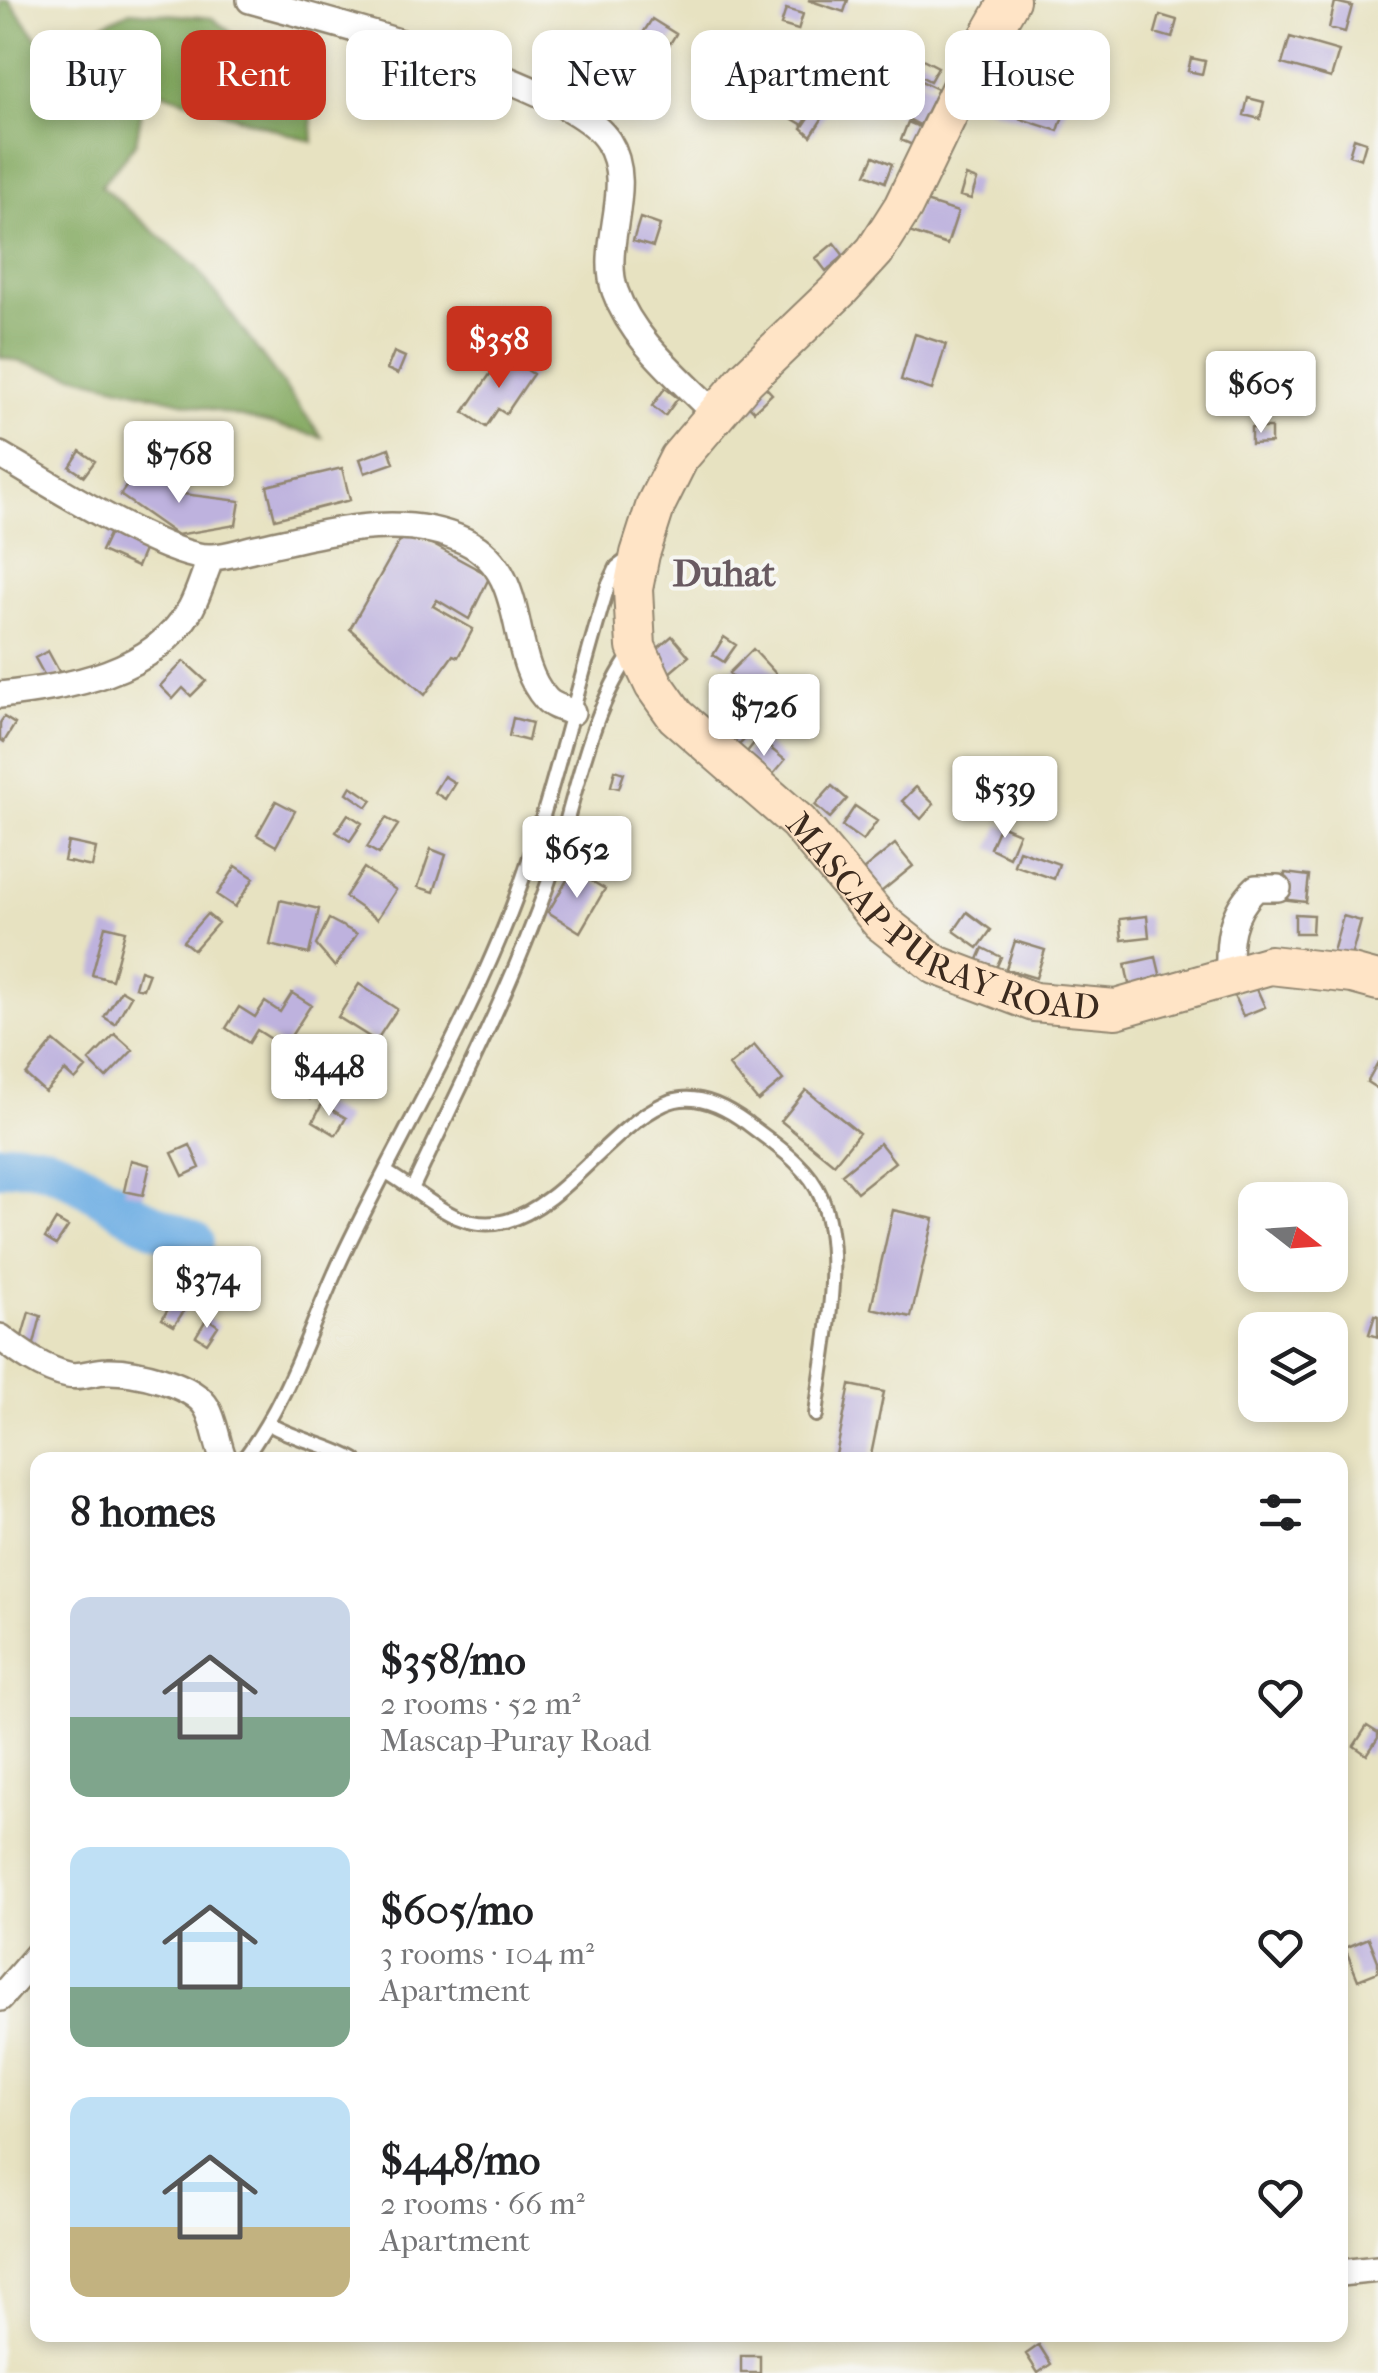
<!DOCTYPE html>
<html lang="en">
<head>
<meta charset="utf-8">
<style>
	body { margin:0; font-family:"IM FELL French Canon",serif; background:#f2f2f2; color:#202124; height:100vh; display:flex; flex-direction:column; font-size:38px; white-space:nowrap }
	* { box-sizing:border-box; margin:0 }
	p { font-size:32px; color:#757577 }
	.icon { flex:none; width:55px; height:55px; fill:none; stroke:currentColor; stroke-width:2; stroke-linecap:round; stroke-linejoin:round }
	.map { position:relative; flex:1; overflow:hidden }
	.panel { position:absolute; left:30px; top:1452px; width:1318px; height:890px; display:flex; flex-direction:column; background:#fff; border-radius:20px; box-shadow:0 5px 15px #0003 }
	.panel>* { flex:none }
	.guide { position:absolute; left:30px; top:30px; width:1320px; height:90px; display:flex; gap:20px }
	.needle { width:65px; rotate:107deg }
	.tools { position:absolute; left:1238px; top:1182px; display:grid; gap:20px }
	.tools a { display:grid; place-items:center; width:110px; height:110px; border-radius:20px; background:#fff; box-shadow:0 5px 15px #0003; font-size:50px }
	.price { position:absolute; translate:-50% -85px; padding:0 22px; border-radius:10px; background:#fff; color:#222; font-size:32px; line-height:65px; filter:drop-shadow(0 2px 5px #0008) }
	.price::after { content:''; position:absolute; left:50%; top:60px; width:30px; height:22px; margin-left:-15px; background:inherit; clip-path:polygon(0 0,100% 0,50% 100%) }
	.price.selected { background:#c8321e; color:#fff }
	ul { padding:0; list-style:none }
	li { display:flex; align-items:center; gap:30px; height:250px; padding:0 40px }
	li span { display:grid; place-items:center; flex:none; width:280px; height:200px; border-radius:20px; color:#555 }
	li>.icon { margin-inline-start:auto }
	span .icon { width:120px; height:120px; fill:#fffc; stroke-width:1 }
	li b { font-size:42px }
	h2 { display:flex; justify-content:space-between; align-items:center; height:120px; padding:0 40px; font-size:42px }
	.chip { padding:0 35px; border-radius:20px; background:#fff; box-shadow:0 5px 15px #0003; font-size:35px; line-height:90px }
	.chip.selected { background:#c8321e; color:#fff }
	.map>svg:first-child { display:block }
</style>
</head>
<body>
<div class="map">
<svg width="1378" height="2373" viewBox="0 0 1378 2373">
	<rect width="100%" height="100%" fill="#f6f6f2"/>
	<filter id="ink" filterUnits="userSpaceOnUse"><feTurbulence type="fractalNoise" baseFrequency=".01" numOctaves="2"/><feDisplacementMap in="SourceGraphic" scale="20" xChannelSelector="R" yChannelSelector="G"/><feConvolveMatrix kernelMatrix="1 2 1 2 8 2 1 2 1" color-interpolation-filters="sRGB"/></filter>
	<filter id="wash" filterUnits="userSpaceOnUse"><feTurbulence type="fractalNoise" baseFrequency=".0048" numOctaves="4" result="noise"/><feDisplacementMap in="SourceGraphic" scale="40" xChannelSelector="R" yChannelSelector="G"/><feGaussianBlur stdDeviation="2.25" result="paint"/><feColorMatrix in="noise" values="0 0 0 0 0 0 0 0 0 0 0 0 0 0 0 0 0 1.4 0 .05"/><feComposite in="paint" operator="in"/></filter>
	<g filter="url(#wash)">
		<rect width="100%" height="100%" fill="#e7e2c1"/>
		<path fill="#81a75d" stroke="#5e683e" stroke-width="2.5" d="M0,0h9l38,52 83,-41 82,7 98,75 3,49 -167,-55 -10,56 -35,43 95,81 126,170 -322,-80z"/>
		<g fill="none" stroke-linecap="round" stroke-linejoin="round">
			<path stroke="#72b0e4" stroke-width="42" d="M0,1165c51,-14 94,28 136,51 18,10 38,18 57,26"/>
		</g>
		<g id="blocks">
			<path fill="#beb2de" d="M808,0h40l-4,12z
				M1335,2l17,4 -7,26 -16,-4z
				M786,9l17,5 -5,16 -17,-5z
				M1160,15l17,5 -5,18 -17,-5z
				M652,19l24,15 -8,13 -25,-14z
				M1290,37l49,14 -8,27 -49,-14z
				M919,57l19,10 -8,14 -18,-9z
				M1191,58l14,3 -3,13 -14,-3z
				M821,63l8,2 -4,12 -8,-3z
				M872,64l19,6 -5,17 -19,-6z
				M983,67l87,28 -12,36 -86,-28z
				M900,71l38,18 -18,36 -37,-19z
				M1248,98l16,4 -4,17 -16,-4z
				M820,101l9,7 -18,28 -9,-8z
				M802,105l10,5 -9,15 -10,-6z
				M908,122l14,6 -7,18 -14,-6z
				M1354,138l12,4 -5,17 -12,-4z
				M874,156l18,8 -7,18 -19,-8z
				M966,176l11,4 -6,19 -11,-3z
				M919,200l39,12 -11,33 -38,-13z
				M640,218l20,7 -7,22 -20,-6z
				M834,243l10,13 -18,15 -10,-13z
				M915,334l31,10 -14,46 -31,-10z
				M394,352l11,5 -7,17 -11,-5z
				M504,354l29,20 -27,40 -8,-5 -12,18 -22,-15z
				M760,381l12,13 -18,17 -12,-12z
				M665,388l13,10 -13,18 -13,-10z
				M1251,428h20v15l-20,1z
				M389,448l5,15 -29,10 -5,-14z
				M80,451l15,10 -11,15 -14,-9z
				M139,468l36,25 65,8 -4,24 -59,10 -57,-40z
				M342,468l8,32 -75,19 -8,-33z
				M112,528l35,15 -10,24 -36,-16z
				M406,530l84,46 -21,43 -32,-19 -4,6 40,23 -15,28 -5,-2 -28,40 -75,-66z
				M672,636l17,20 -22,19 -17,-20z
				M724,637l12,8 -12,17 -11,-7z
				M753,649l24,26 -24,23 -24,-25z
				M48,651l13,24 -13,7 -13,-24z
				M184,661l22,20 -15,15 -8,-8 -10,11 -13,-13z
				M4,717l11,7 -11,18 -4,-3v-16z
				M513,718l19,5 -4,18 -19,-5z
				M736,718l15,15 -22,22 -14,-15z
				M758,738l27,22 -16,19 -26,-22z
				M615,770l9,3 -5,15 -8,-2z
				M444,776l11,7 -10,16 -11,-7z
				M351,786l21,14 -5,7 -20,-14z
				M832,786l15,13 -17,19 -15,-13z
				M916,787l18,17 -13,15 -19,-18z
				M276,801l19,10 -19,35 -19,-11z
				M855,806l22,15 -14,20 -21,-15z
				M348,814l14,9 -12,18 -14,-9z
				M386,818l12,7 -19,29 -12,-7z
				M1000,825l19,8 -10,24 -19,-9z
				M68,842l28,6 -4,19 -28,-6z
				M895,844l18,22 -32,26 -18,-22z
				M431,849l15,6 -12,37 -16,-5z
				M1019,850l40,14 -5,15 -40,-14z
				M236,866l18,12 -19,29 -18,-12z
				M364,868l32,22 -19,29 -32,-22z
				M573,870l32,19 -25,43 -32,-20z
				M1285,873l24,3 -3,26 -25,-3z
				M280,900l39,9 -10,45 -39,-9z
				M967,912l24,18 -13,18 -24,-17z
				M207,914l11,9 -24,27 -11,-9z
				M1295,914l18,1 -1,18h-17z
				M1147,916l2,21 -27,3 -2,-21z
				M1343,916l18,5 -10,36 -18,-5z
				M329,919l28,15 -22,33 -19,-22z
				M105,926l20,5 -13,49 -20,-5z
				M1015,941l30,9 -9,28 -30,-9z
				M983,948l18,9 -10,22 -18,-8z
				M1156,957l6,25 -32,7 -5,-25z
				M140,970l9,3 -6,16 -8,-2z
				M359,984l38,25 -21,32 -38,-24z
				M1256,987l9,20 -22,9 -9,-20z
				M121,990l10,6 -16,28 -11,-7z
				M292,993l19,12 -27,42 -27,-17 -8,13 -23,-15 13,-21 16,10 10,-15 15,10z
				M115,1034l18,16 -27,28 -17,-17z
				M54,1041l32,27 -11,12 -10,-9 -20,21 -19,-17z
				M754,1045l29,35 -25,21 -29,-35z
				M307,1050l23,13 -20,36 -23,-13z
				M1378,1062v27l-11,-7z
				M806,1090l53,43 -25,31 -53,-43z
				M322,1104l24,14 -10,17 -23,-14z
				M880,1143l15,19 -38,30 -15,-18z
				M190,1145l10,23 -17,8 -11,-23z
				M131,1160l19,5 -7,30 -19,-4z
				M893,1210l41,9 -23,98 -40,-9z
				M56,1220l12,7 -12,18 -11,-7z
				M173,1301l12,8 -11,17 -12,-7z
				M29,1312l12,4 -7,28 -13,-4z
				M1375,1315l3,1v21l-9,-3z
				M207,1318l11,8 -11,17 -11,-7z
				M850,1385l34,7 -14,68h-35z
				M1367,1726l11,7v5l-11,17 -13,-9z
				M1369,1938l9,23v11l-20,8 -13,-32z
				M1039,2345l12,19 -13,9 -12,-19z
				M741,2356h19v17h-19z"/>
		</g>
	</g>
	<g filter="url(#ink)">
		<use href="#blocks" fill-opacity="0" stroke="#918670" stroke-width="2.5"/>
		<g fill="none" stroke-linecap="round" stroke-linejoin="round">
			<defs>
				<path id="lane" d="M386,1172c39,22 71,62 120,49 57,-15 103,-92 158,-117 29,-14 60,2 83,19 27,21 61,42 74,74 25,60 2,155 -5,218
					M413,1187c47,-100 97,-197 134,-301 27,-76 39,-172 87,-236
					M269,1424c27,16 58,20 86,36
					M243,1460c49,-65 68,-139 103,-211 56,-116 124,-229 169,-349 38,-103 61,-210 93,-314l9,-19 15,-11"/>
				<path id="street" d="M250,0c72,20 321,82 358,141 29,46 -9,102 7,150 17,49 64,86 100,123
					M0,455c44,25 167,104 211,102 15,0 31,-6 45,-9 67,-14 144,-38 209,-7 66,31 41,114 81,158 6,7 18,10 26,13
					M0,695c69,-8 153,-21 191,-87 8,-15 13,-34 20,-50
					M1229,977c-1,-35 0,-63 27,-89h22
					M0,1337c21,16 42,32 68,38 13,3 26,-4 39,-4 26,-1 87,13 100,37 8,14 10,36 17,52
					M0,1998l38,-44
					M1340,2273l38,-4"/>
				<g id="secondary">
					<path id="s1" d="M1010,0l-46,81 -61,126 -28,44 -34,37 -95,91 -67,79 -23,46 -16,50 -7,35 3,58 18,38 22,31 122,106 83,100 55,43 98,37 82,7 154,-44 82,9 26,7"/>
				</g>
			</defs>
			<use href="#lane" stroke="#918670" stroke-width="18"/>
			<use href="#street" stroke="#918670" stroke-width="30"/>
			<use href="#secondary" stroke="#918670" stroke-width="42"/>
			<use href="#lane" stroke="#fff" stroke-width="12"/>
			<use href="#street" stroke="#fff" stroke-width="25"/>
			<use href="#secondary" stroke="#ffe4c6" stroke-width="38"/>
		</g>
	</g>
	<g text-anchor="middle" stroke-width="8" stroke-linejoin="round" paint-order="stroke">
		<g font-size="35" fill="#3b2a1e" stroke="#f6f6f2">
			<text dy="12" stroke="none"><textPath href="#s1" startOffset="1192">MASCAP-PURAY ROAD</textPath></text>
		</g>
		<g font-size="38" font-weight="bold" fill="#695a61" stroke="#f6f6f2">
			<text x="724" y="586">Duhat</text>
		</g>
	</g>
</svg>
<div class="tools">
<a><svg class="needle" viewBox="-14 -14 28 28"><path d="M0-13l5 13h-10z" fill="#e53935"/><path d="M0 13l5-13h-10z" fill="#757577"/></svg></a>
<a><svg class="icon" aria-label="layers" viewBox="0 0 24 24"><path d="M12 4l9 5-9 5-9-5zM3 14l9 5 9-5"/></svg></a>
</div>
<b class="price selected" style="left:499px;top:391px">$358</b>
<b class="price" style="left:1261px;top:436px">$605</b>
<b class="price" style="left:179px;top:506px">$768</b>
<b class="price" style="left:764px;top:759px">$726</b>
<b class="price" style="left:1005px;top:841px">$539</b>
<b class="price" style="left:577px;top:901px">$652</b>
<b class="price" style="left:329px;top:1119px">$448</b>
<b class="price" style="left:207px;top:1331px">$374</b>
<div class="guide">
<a class="chip">Buy</a>
<a class="chip selected">Rent</a>
<a class="chip">Filters</a>
<a class="chip">New</a>
<a class="chip">Apartment</a>
<a class="chip">House</a>
</div>
<section class="panel">
<h2>8 homes<svg class="icon" aria-label="filters" viewBox="0 0 24 24"><path d="M4 7h16M4 17h16"/><circle cx="9" cy="7" r="2"/><circle cx="15" cy="17" r="2"/></svg></h2>
<ul>
<li><span style="background:linear-gradient(#c9d6e8 60%,#7fa58c 0)"><svg class="icon" aria-label="home" viewBox="0 0 24 24"><path d="M3 11l9-7 9 7M6 9v11h12V9"/></svg></span><div><b>$358/mo</b><p>2 rooms · 52 m²</p><p>Mascap-Puray Road</p></div><svg class="icon" aria-label="heart" viewBox="0 0 24 24"><path d="M12 20l-8-8c-3-5 5-10 8-4 3-6 11-1 8 4z"/></svg></li>
<li><span style="background:linear-gradient(#bfe0f5 70%,#7fa58c 0)"><svg class="icon" aria-label="home" viewBox="0 0 24 24"><path d="M3 11l9-7 9 7M6 9v11h12V9"/></svg></span><div><b>$605/mo</b><p>3 rooms · 104 m²</p><p>Apartment</p></div><svg class="icon" aria-label="heart" viewBox="0 0 24 24"><path d="M12 20l-8-8c-3-5 5-10 8-4 3-6 11-1 8 4z"/></svg></li>
<li><span style="background:linear-gradient(#bfe0f5 65%,#c2b280 0)"><svg class="icon" aria-label="home" viewBox="0 0 24 24"><path d="M3 11l9-7 9 7M6 9v11h12V9"/></svg></span><div><b>$448/mo</b><p>2 rooms · 66 m²</p><p>Apartment</p></div><svg class="icon" aria-label="heart" viewBox="0 0 24 24"><path d="M12 20l-8-8c-3-5 5-10 8-4 3-6 11-1 8 4z"/></svg></li>
</ul>
</section>
</div>
</body>
</html>
